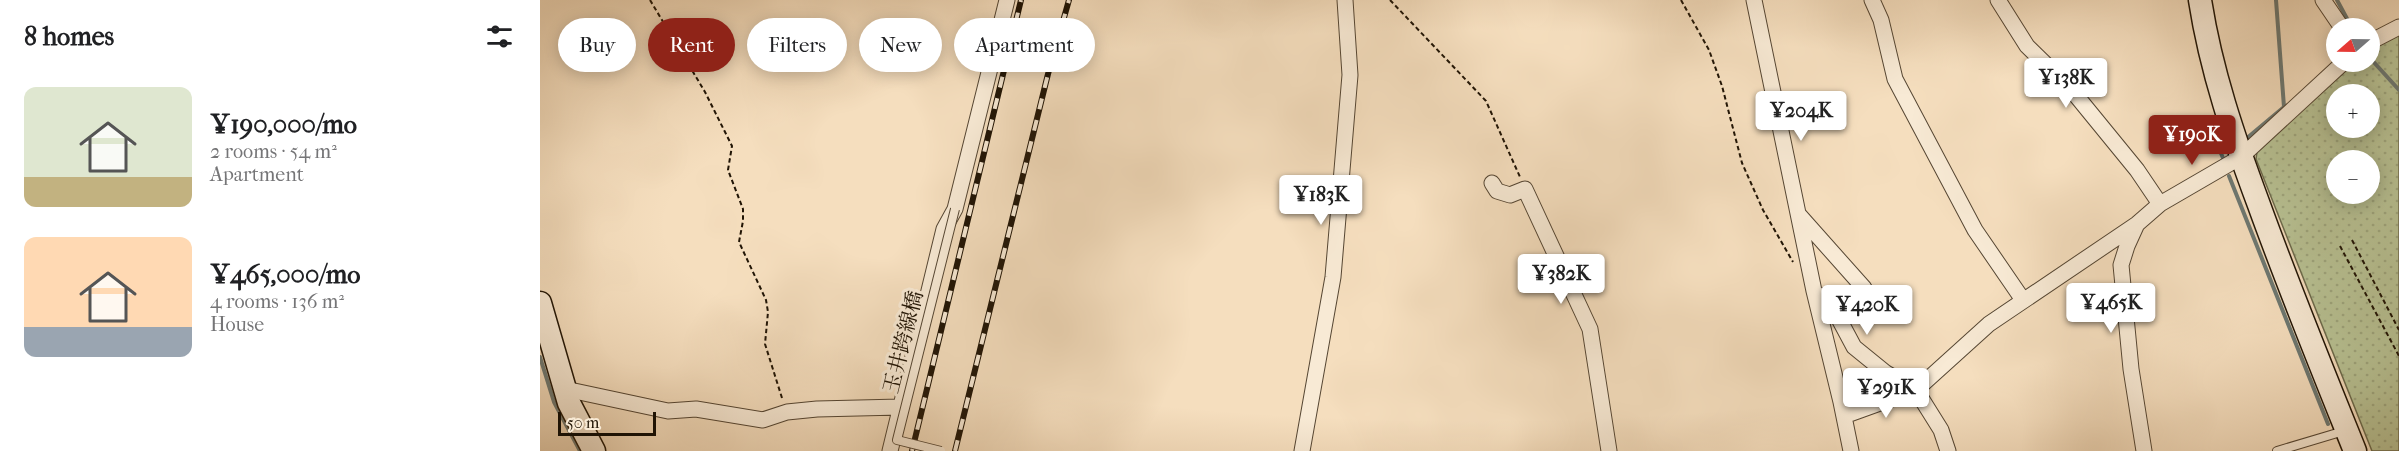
<!DOCTYPE html>
<html lang="en">
<head>
<meta charset="utf-8">
<style>
	body { margin:0; font-family:"IM FELL French Canon","Noto Serif JP",serif; background:#f2f2f2; color:#202124; height:100vh; display:flex; flex-direction:column; font-size:22px; white-space:nowrap }
	* { box-sizing:border-box; margin:0 }
	p { font-size:20px; color:#757577 }
	.icon { flex:none; width:33px; height:33px; fill:none; stroke:currentColor; stroke-width:2; stroke-linecap:round; stroke-linejoin:round }
	.map { position:relative; flex:1; overflow:hidden }
	.side { display:flex; flex-direction:column; background:#fff; width:540px }
	.side>* { flex:none }
	.top-card { position:absolute; left:18px; top:18px; width:570px; height:54px; display:flex; gap:12px }
	.needle { width:39px; rotate:250deg }
	.controls { position:absolute; left:1786px; top:18px; display:grid; gap:12px }
	.controls a { display:grid; place-items:center; width:54px; height:54px; border-radius:50%; background:#fff; box-shadow:0 3px 15px #0003; font-size:30px }
	.scale { position:absolute; left:18px; bottom:15px; width:98px; box-sizing:border-box; padding-left:6px; border:3px solid #201405; border-top:0; font-size:16px; line-height:21px; white-space:nowrap; color:#201405; -webkit-text-stroke:4px #f8ead5; paint-order:stroke }
	.price { position:absolute; translate:-50% -51px; padding:0 14px; border-radius:6px; background:#fff; color:#222; font-size:20px; line-height:39px; filter:drop-shadow(0 2px 3px #0008) }
	.price::after { content:''; position:absolute; left:50%; top:36px; width:18px; height:14px; margin-left:-9px; background:inherit; clip-path:polygon(0 0,100% 0,50% 100%) }
	.price.current { background:#8f2418; color:#fff }
	ul { padding:0; list-style:none }
	li { display:flex; align-items:center; gap:18px; height:150px; padding:0 24px }
	li span { display:grid; place-items:center; flex:none; width:168px; height:120px; border-radius:12px; color:#555 }
	li>.icon { margin-inline-start:auto }
	span .icon { width:72px; height:72px; fill:#fffc; stroke-width:1 }
	li b { font-size:26px }
	h2 { display:flex; justify-content:space-between; align-items:center; height:72px; padding:0 24px; font-size:26px }
	.tag { padding:0 21px; border-radius:27px; background:#fff; box-shadow:0 3px 15px #0003; font-size:21px; line-height:54px }
	.tag.current { background:#8f2418; color:#fff }
	main { display:flex; flex:1; min-height:0 }
	.map>svg:first-child { display:block }
</style>
</head>
<body>
<main>
<section class="side">
<h2>8 homes<svg class="icon" aria-label="filters" viewBox="0 0 24 24"><path d="M4 7h16M4 17h16"/><circle cx="9" cy="7" r="2"/><circle cx="15" cy="17" r="2"/></svg></h2>
<ul>
<li><span style="background:linear-gradient(#dfe7d0 75%,#c2b280 0)"><svg class="icon" aria-label="home" viewBox="0 0 24 24"><path d="M3 11l9-7 9 7M6 9v11h12V9"/></svg></span><div><b>¥190,000/mo</b><p>2 rooms · 54 m²</p><p>Apartment</p></div></li>
<li><span style="background:linear-gradient(#ffd9b3 75%,#9aa5b1 0)"><svg class="icon" aria-label="home" viewBox="0 0 24 24"><path d="M3 11l9-7 9 7M6 9v11h12V9"/></svg></span><div><b>¥465,000/mo</b><p>4 rooms · 136 m²</p><p>House</p></div></li>
</ul>
</section>
<div class="map">
<svg width="1859" height="451" viewBox="0 0 1859 451">
	<defs>
		<pattern id="park-dots" width="8" height="8" patternUnits="userSpaceOnUse" patternTransform="scale(1.5)"><rect width="8" height="8" fill="#b8c294"/><path d="M2 2h.1M6 6h.1" fill="none" stroke="#9ea67e" stroke-width="1.8" stroke-linecap="round"/></pattern>
	</defs>
	<rect width="100%" height="100%" fill="#f5debe"/>
	<filter id="stains"><feTurbulence type="fractalNoise" baseFrequency=".00333" numOctaves="4"/><feColorMatrix values="0 0 0 0 .2 0 0 0 0 .09 0 0 0 0 .02 0 0 0 .5 -.17"/></filter>
	<radialGradient id="worn" r=".72"><stop offset=".6" stop-color="#630" stop-opacity="0"/><stop offset="1" stop-color="#630" stop-opacity=".3"/></radialGradient>
	<path fill="url(#park-dots)" stroke="#6c6b4c" stroke-width="1.5" fill-rule="evenodd" d="M1859,33v418h-27l-116,-292 1,-7 95,-90h18v-16zM1797,94h33v34h-33zM1797,160h33v34h-33z"/>
	<g fill="none" stroke-linecap="round" stroke-linejoin="round">
		<path stroke="#6d7872" stroke-width="4" d="M1797,0l15,28
			M1830,58l29,32
			M1707,138l37,-31 -8,-107
			M1680,151l3,7
			M1689,176l99,248
			M0,357l14,45 26,49"/>
		<defs>
			<path id="lane" d="M1737,451l67,-20"/>
			<path id="street" d="M1214,0l60,291 27,111 10,49
				M1332,0l9,20 14,59 80,151 48,70
				M1458,0l29,46 43,42 67,82 23,34
				M1783,0l19,28
				M1830,42l29,-15
				M952,183l5,8 13,4 15,-6 65,140 19,122
				M1259,215l65,73
				M1597,224l-10,22 -6,19 10,104 13,82
				M1276,293l22,24 16,30 32,26 30,17 25,40 7,21
				M25,389l103,22 28,-2 67,11 24,-8 30,-3 83,-2
				M1304,416l72,-26 73,-66 148,-100 23,-20 81,-47 103,-95
				M350,451l54,-222 11,-20 52,-209
				M762,451l31,-174 17,-202 -5,-75"/>
			<path id="secondary" d="M1660,0c11,71 34,138 59,205 30,83 63,164 96,246
				M0,303l29,100 25,48"/>
		</defs>
		<use href="#lane" stroke="#554633" stroke-width="10"/>
		<use href="#street" stroke="#554633" stroke-width="17"/>
		<use href="#secondary" stroke="#201405" stroke-width="25"/>
		<path stroke="#201405" stroke-width="2" stroke-dasharray="4.5 3" stroke-linecap="butt" d="M110,0l55,92 27,54 -4,24 15,39v12l-4,21 27,58 2,12 -3,32 17,54
			M850,0l96,101 34,76
			M1141,0l28,50 13,36 20,77 21,47 30,52
			M1812,240l47,90
			M1800,246l59,110"/>
		<use href="#lane" stroke="#f8ead5" stroke-width="8"/>
		<use href="#street" stroke="#f8ead5" stroke-width="15"/>
		<use href="#secondary" stroke="#f8ead5" stroke-width="22"/>
		<defs>
			<path id="rail" d="M372,451l109,-451
				M415,451l93,-377 21,-74"/>
		</defs>
		<use href="#rail" stroke="#201405" stroke-width="6"/>
		<use href="#rail" stroke="#f8ead5" stroke-width="4" stroke-dasharray="11" stroke-linecap="butt"/>
		<defs>
			<path id="lane-bridge" d="M401,451l-44,-11 58,-231"/>
		</defs>
		<use href="#lane-bridge" stroke="#554633" stroke-width="10" stroke-linecap="butt"/>
		<use href="#lane-bridge" stroke="#f8ead5" stroke-width="8"/>
	</g>
	<g text-anchor="middle" stroke-width="6" stroke-linejoin="round" paint-order="stroke">
		<g font-size="21" fill="#201405" stroke="#f8ead5">
			<text transform="translate(363 342) rotate(-76)" y="7">玉井跨線橋</text>
		</g>
	</g>
	<rect width="100%" height="100%" filter="url(#stains)"/>
	<rect width="100%" height="100%" fill="url(#worn)"/>
</svg>
<div class="controls">
<a><svg class="needle" viewBox="-14 -14 28 28"><path d="M0-13l5 13h-10z" fill="#e53935"/><path d="M0 13l5-13h-10z" fill="#757577"/></svg></a>
<a>+</a>
<a>−</a>
</div>
<div class="scale">50 m</div>
<b class="price" style="left:1526px;top:109px">¥138K</b>
<b class="price" style="left:1261px;top:142px">¥204K</b>
<b class="price current" style="left:1652px;top:166px">¥190K</b>
<b class="price" style="left:781px;top:226px">¥183K</b>
<b class="price" style="left:1021px;top:305px">¥382K</b>
<b class="price" style="left:1571px;top:334px">¥465K</b>
<b class="price" style="left:1327px;top:336px">¥420K</b>
<b class="price" style="left:1346px;top:419px">¥291K</b>
<div class="top-card">
<a class="tag">Buy</a>
<a class="tag current">Rent</a>
<a class="tag">Filters</a>
<a class="tag">New</a>
<a class="tag">Apartment</a>
</div>
</div>
</main>
</body>
</html>
